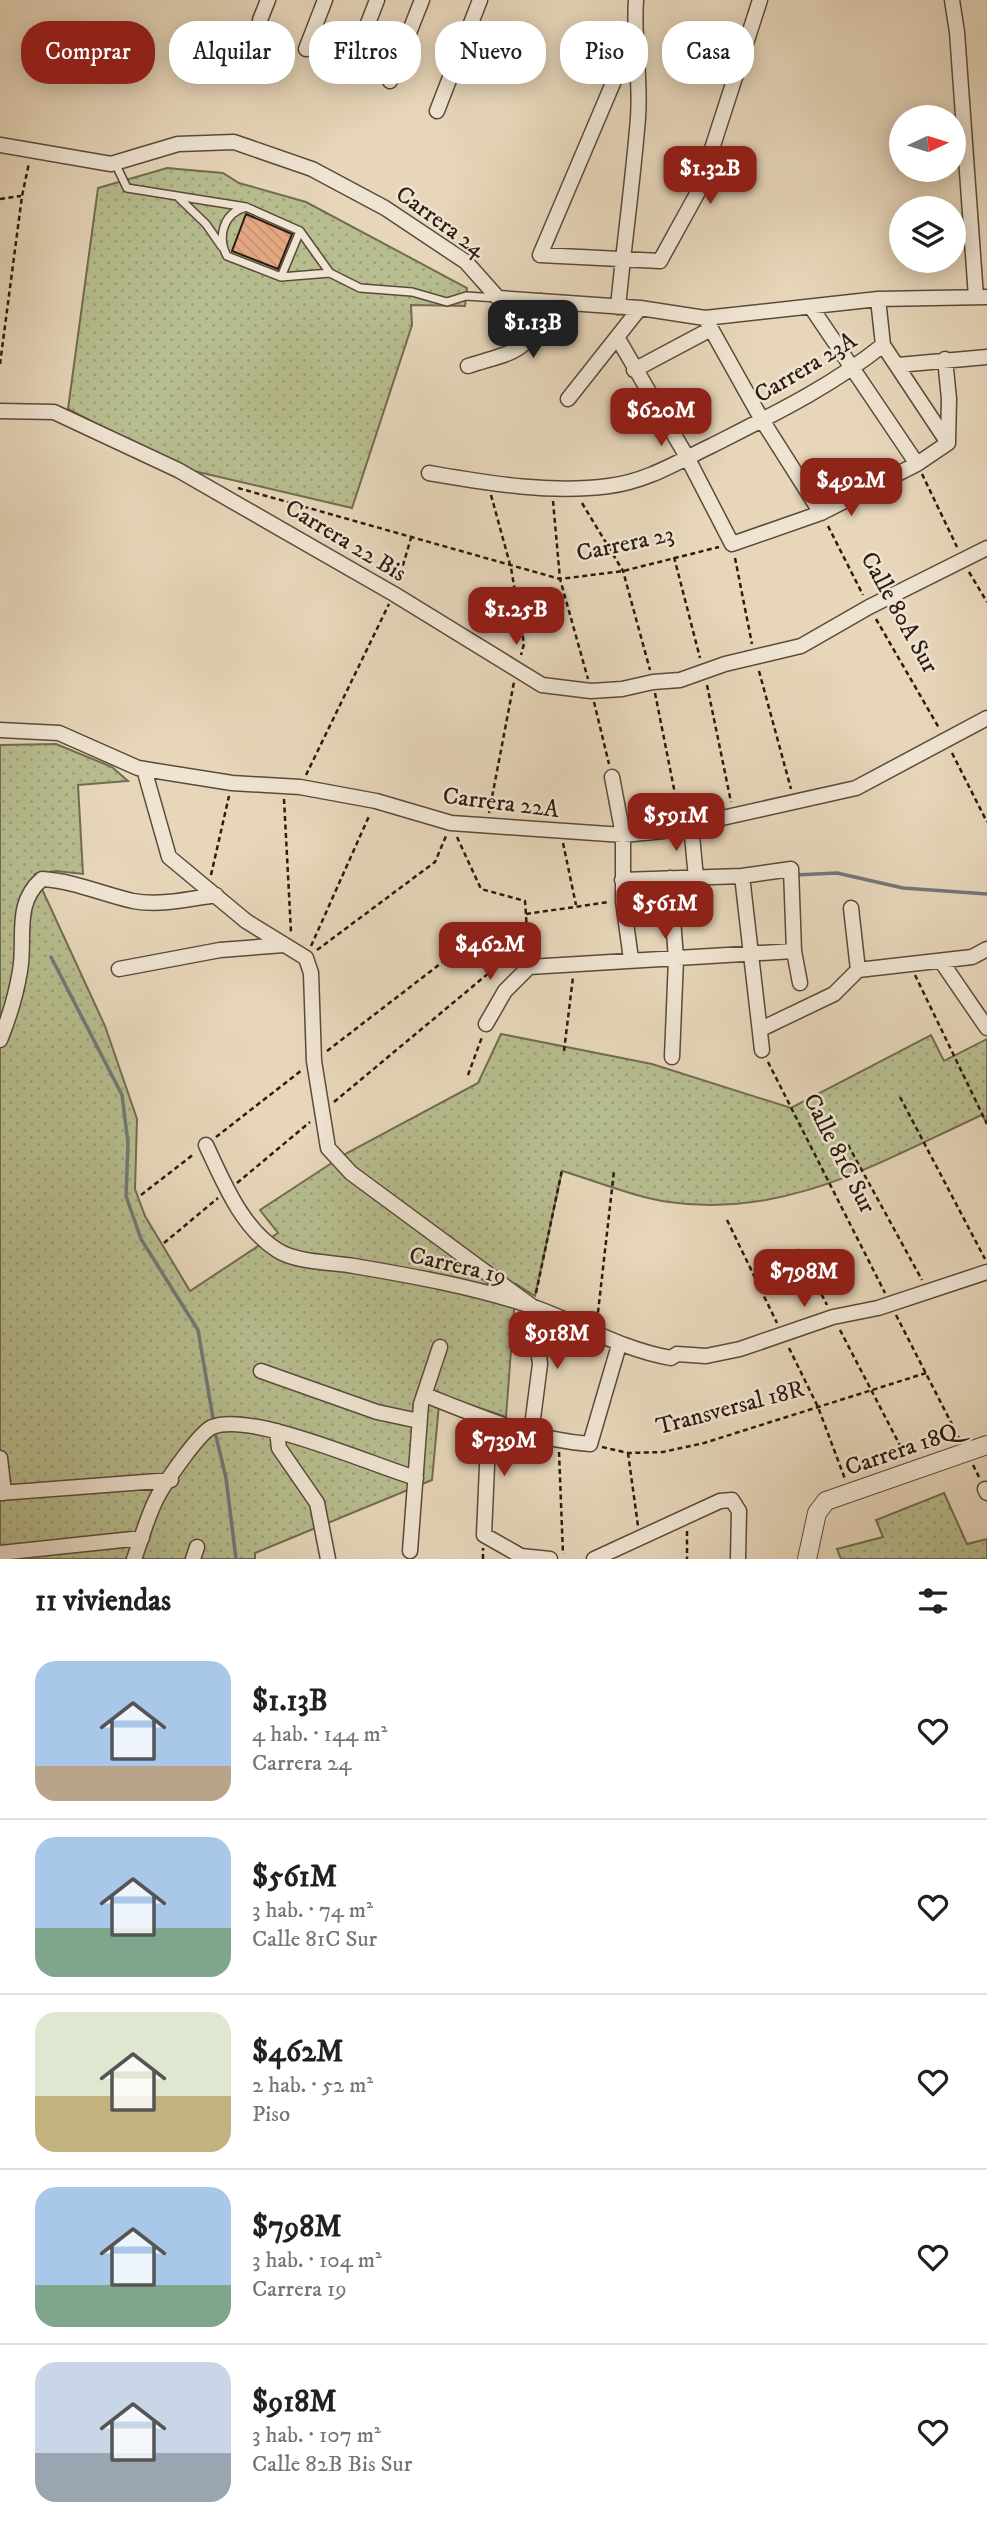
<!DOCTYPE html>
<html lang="es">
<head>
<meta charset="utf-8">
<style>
	body { margin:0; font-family:"IM FELL DW Pica",serif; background:#f6f6f6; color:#202124; height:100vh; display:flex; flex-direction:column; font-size:26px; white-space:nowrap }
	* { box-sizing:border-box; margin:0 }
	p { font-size:23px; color:#757577 }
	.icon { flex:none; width:38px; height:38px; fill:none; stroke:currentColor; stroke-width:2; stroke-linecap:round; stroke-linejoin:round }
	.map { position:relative; height:1559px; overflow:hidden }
	.panel { display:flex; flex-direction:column; background:#fff; flex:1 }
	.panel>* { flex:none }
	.hud { position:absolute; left:21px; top:21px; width:945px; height:63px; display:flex; gap:14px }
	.needle { width:46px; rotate:86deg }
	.buttons { position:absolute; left:889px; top:105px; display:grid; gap:14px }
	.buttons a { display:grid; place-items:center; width:77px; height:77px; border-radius:50%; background:#fff; box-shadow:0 4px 18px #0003; font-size:35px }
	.price { position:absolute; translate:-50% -60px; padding:0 16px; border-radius:14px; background:#8f2418; color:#fff; font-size:23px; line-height:46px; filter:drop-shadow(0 2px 4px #0008) }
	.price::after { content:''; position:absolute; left:50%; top:42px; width:21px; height:16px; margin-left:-10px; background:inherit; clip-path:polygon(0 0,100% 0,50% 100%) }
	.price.selected { background:#222; color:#fff }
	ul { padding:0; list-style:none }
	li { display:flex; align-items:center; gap:21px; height:175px; padding:0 35px }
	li+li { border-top:2px solid #e0e0e0 }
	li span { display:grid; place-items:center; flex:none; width:196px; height:140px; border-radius:21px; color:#555 }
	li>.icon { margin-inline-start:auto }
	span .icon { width:84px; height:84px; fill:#fffc; stroke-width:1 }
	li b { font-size:30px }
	h2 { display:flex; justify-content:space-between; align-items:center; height:84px; padding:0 35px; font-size:30px }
	.tag { padding:0 24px; border-radius:28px; background:#fff; box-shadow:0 4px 18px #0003; font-size:24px; line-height:63px }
	.tag.selected { background:#8f2418; color:#fff }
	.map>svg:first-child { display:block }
</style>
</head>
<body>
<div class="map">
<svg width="987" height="1559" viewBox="0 0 987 1559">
	<defs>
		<pattern id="grass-dots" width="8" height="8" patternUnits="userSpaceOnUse" patternTransform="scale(1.75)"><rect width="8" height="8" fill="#b7bd8f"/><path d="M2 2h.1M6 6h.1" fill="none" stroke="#9ea27a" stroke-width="1.8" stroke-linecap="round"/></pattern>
		<pattern id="building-back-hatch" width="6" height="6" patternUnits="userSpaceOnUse" patternTransform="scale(1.75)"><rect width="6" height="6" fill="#e3a882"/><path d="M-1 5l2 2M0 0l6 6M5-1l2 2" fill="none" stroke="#c3906f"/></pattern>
	</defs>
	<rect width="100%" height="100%" fill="#e7d6ba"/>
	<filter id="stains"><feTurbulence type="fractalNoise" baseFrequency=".00286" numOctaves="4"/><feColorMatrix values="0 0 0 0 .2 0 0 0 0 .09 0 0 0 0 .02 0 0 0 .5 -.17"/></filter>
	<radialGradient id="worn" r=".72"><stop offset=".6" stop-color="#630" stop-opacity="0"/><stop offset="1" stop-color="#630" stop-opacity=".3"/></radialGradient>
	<path fill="url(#grass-dots)" stroke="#726c50" stroke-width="2" d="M167,168l56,5 16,10 67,19 161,86 -2,18 -54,-1 1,20 -60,183 -171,-40 -113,-59 30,-221z
		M56,744l56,23 16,14 -50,4 5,89 -27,-3 -21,3 70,152 32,93 -2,70 10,27 45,75 88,-58 -18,-23 87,-57 131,-70 23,-49 151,30 139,44 140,-73 13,26 43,-22v84l-5,-8c-103,47 -196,104 -313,87 -35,-5 -73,-21 -107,-31l-27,125 -19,-12 -10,133 -66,-23 -8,86 -177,73v6h-255v-814z
		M944,1493l23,51 20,-5v20h-146l-4,-10 46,-12 -7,-17z"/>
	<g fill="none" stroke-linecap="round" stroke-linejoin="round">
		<path stroke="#707878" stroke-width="3.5" d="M795,875l42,-2 66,15 84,6
			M51,957l71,138 6,48 -2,53 15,43 57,91 16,94
			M215,1432l11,46 10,81"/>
	</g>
	<path fill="url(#building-back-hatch)" stroke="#2c1b11" stroke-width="2" d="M246,214l46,20 -14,35 -46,-18z"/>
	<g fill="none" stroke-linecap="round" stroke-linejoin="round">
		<defs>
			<path id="service" d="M115,163l12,25 119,19 54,24 -19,46 -54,-21c-10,-19 -4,-43 19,-49
				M179,198l27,26 16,23
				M330,273l30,15 52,4 35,10 19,-6 31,2
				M281,277l49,-4 -30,-42"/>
			<path id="minor" d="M952,0l5,32 19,265
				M260,20l8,-20
				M633,36l-93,219 120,6 38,-69 62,-192
				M306,49l19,-49
				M353,62l24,-62
				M390,81l32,-81
				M437,111l43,-111
				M0,145l111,19 67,-20 56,-2 78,27 73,39 81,54 32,36 142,10 65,10 173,-19 109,-2
				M878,299l5,46 65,98
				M618,307c6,-63 15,-126 20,-189 3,-40 -5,-78 -2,-118
				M811,307l106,157
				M705,318l57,102 59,93
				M617,337l70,120 45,87 89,-31 96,-49 31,-21
				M945,359l4,40 -1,43
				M898,365l89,-8
				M468,366c46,-15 65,-12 73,-65
				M634,370l77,-41
				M568,399l72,-91
				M0,411l54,1 124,58 216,124 148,91 49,6 31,-2 31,-7 27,-2 45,-16 76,-18 68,-39 118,-59
				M429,473c59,10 120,21 180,13 39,-5 70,-25 104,-41 59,-30 119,-59 170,-100
				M0,730l59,3 79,35 94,15 68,4 76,14 75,22 172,12 41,-4 192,-43 131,-70
				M144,769l25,88 77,64 60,37 5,15 3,88 14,87 23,25 182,134 7,57 -9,70
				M612,777l11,58v66l8,58
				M691,825l5,53
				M742,876l20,174
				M670,878l6,81 -4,98
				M622,880l120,-4 49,-7 3,82 6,32
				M527,942l2,25 265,-16
				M941,961l46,67
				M119,969l101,-19 64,-5
				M858,970l114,-13 15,-8
				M486,1024l19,-33 24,-24
				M761,1029l73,-35 24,-24 -7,-62
				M0,1040c9,-22 16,-45 20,-69 6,-33 -7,-67 22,-92 32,2 60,15 91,22 27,5 57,-2 83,-6
				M206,1145c17,36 35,82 71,105 20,13 54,12 77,16 59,10 121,21 177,40 48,17 89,43 140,52l6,-4 29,2 34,-7 93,-32 45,-9 109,-36
				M261,1371l116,41 42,9
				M425,1395c54,21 107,45 165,49l29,-99
				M489,1420l-5,115 37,21 29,3
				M277,1431l2,17 38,55 11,56
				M0,1458l4,35
				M985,1489l2,4
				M0,1493l171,-13
				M410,1551l11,-147 19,-57
				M0,1553l142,-15
				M134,1559c8,-21 14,-46 25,-65 8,-14 40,-61 53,-67 39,-16 160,38 204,51
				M193,1559l4,-12
				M594,1559l126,-58 12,-1 7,11 -1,48"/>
			<path id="tertiary" d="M807,1559l10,-46 9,-12 161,-56"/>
		</defs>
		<use href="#service" stroke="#5b4a3b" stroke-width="10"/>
		<use href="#minor" stroke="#5b4a3b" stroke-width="17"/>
		<use href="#tertiary" stroke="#5b4a3b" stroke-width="20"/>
		<path stroke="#2c1b11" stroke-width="2.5" stroke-dasharray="5 3.5" stroke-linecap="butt" d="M0,199l21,-3
			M0,364l22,-168 7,-33
			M922,474l35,73
			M238,488l322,91 63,-8 96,-24
			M491,495l20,73 13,76 -3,11
			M553,501l7,78 28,100
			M582,503l41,68 27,99
			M828,526l35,69
			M674,557l26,101
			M735,558l17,86
			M969,572l18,30
			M398,582l13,-44
			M876,619l63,109
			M759,671l32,118
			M707,685l24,117
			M655,693l24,121
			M594,702l15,62
			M952,753l35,69
			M306,775l83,-171
			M284,799l7,133
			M489,813l25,-131
			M457,837l24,52 44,12 2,30
			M563,843l13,62
			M211,875l18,-79
			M526,914l83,-12
			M311,946l59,-132
			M317,950l118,-88 11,-26
			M915,975l72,149
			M327,1051l139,-107
			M564,1051l9,-74
			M768,1062l117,231
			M468,1075l14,-38
			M900,1097l85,162
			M334,1102l180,-150
			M216,1137l86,-67
			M848,1145l74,135
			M237,1183l73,-61
			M141,1195l53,-41
			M727,1220l50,103
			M164,1243l54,-45
			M798,1249l29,56
			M536,1293l26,-123
			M896,1315l64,125
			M597,1321l17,-150
			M840,1330l66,127
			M789,1348l29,59 27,72
			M602,1447l26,6 35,-1 41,-9 222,-70
			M559,1452l4,102
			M628,1453l10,73
			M973,1465l6,12
			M687,1531v28
			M483,1559v-11"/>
		<use href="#service" stroke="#efe4d2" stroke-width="7"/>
		<use href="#minor" stroke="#efe4d2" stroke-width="14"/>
		<use href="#tertiary" stroke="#efe4d2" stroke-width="18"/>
	</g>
	<g text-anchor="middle" stroke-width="5" stroke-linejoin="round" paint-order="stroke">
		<g font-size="24" fill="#2c1b11" stroke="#efe4d2">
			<text transform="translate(441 221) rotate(36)" y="8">Carrera 24</text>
			<text transform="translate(805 367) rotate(-31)" y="8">Carrera 23A</text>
			<text transform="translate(346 540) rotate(31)" y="8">Carrera 22 Bis</text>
			<text transform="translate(625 543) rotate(-12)" y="8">Carrera 23</text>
			<text transform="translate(900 612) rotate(61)" y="8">Calle 80A Sur</text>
			<text transform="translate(501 802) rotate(7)" y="8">Carrera 22A</text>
			<text transform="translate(840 1153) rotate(63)" y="8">Calle 81C Sur</text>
			<text transform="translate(458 1265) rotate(13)" y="8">Carrera 19</text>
			<text transform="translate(730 1407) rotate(-15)" y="8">Transversal 18R</text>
			<text transform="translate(901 1449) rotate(-19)" y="8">Carrera 18Q</text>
		</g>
	</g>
	<rect width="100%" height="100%" filter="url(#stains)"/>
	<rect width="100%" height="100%" fill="url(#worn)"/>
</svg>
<div class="buttons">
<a><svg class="needle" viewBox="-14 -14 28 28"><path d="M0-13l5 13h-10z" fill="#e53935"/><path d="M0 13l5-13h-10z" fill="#757577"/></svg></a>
<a><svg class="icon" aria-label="layers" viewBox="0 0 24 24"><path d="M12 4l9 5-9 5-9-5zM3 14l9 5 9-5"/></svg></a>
</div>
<b class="price" style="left:710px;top:206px">$1.32B</b>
<b class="price selected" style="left:533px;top:360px">$1.13B</b>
<b class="price" style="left:661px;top:448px">$620M</b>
<b class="price" style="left:851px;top:518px">$492M</b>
<b class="price" style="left:516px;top:647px">$1.25B</b>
<b class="price" style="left:676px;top:853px">$591M</b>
<b class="price" style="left:665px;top:941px">$561M</b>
<b class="price" style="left:490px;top:982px">$462M</b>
<b class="price" style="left:804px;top:1309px">$798M</b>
<b class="price" style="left:557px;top:1371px">$918M</b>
<b class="price" style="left:504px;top:1478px">$739M</b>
<div class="hud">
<a class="tag selected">Comprar</a>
<a class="tag">Alquilar</a>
<a class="tag">Filtros</a>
<a class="tag">Nuevo</a>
<a class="tag">Piso</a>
<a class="tag">Casa</a>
</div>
</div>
<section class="panel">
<h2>11 viviendas<svg class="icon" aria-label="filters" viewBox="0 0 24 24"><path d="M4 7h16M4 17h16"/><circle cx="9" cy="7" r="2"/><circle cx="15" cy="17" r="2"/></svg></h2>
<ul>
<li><span style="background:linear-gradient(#a9c7e8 75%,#b9a48a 0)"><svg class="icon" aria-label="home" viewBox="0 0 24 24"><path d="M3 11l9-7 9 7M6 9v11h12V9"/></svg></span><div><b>$1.13B</b><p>4 hab. · 144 m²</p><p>Carrera 24</p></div><svg class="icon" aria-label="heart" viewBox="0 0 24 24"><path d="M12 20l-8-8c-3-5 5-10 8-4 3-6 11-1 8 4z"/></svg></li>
<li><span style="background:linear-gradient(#a9c7e8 65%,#7fa58c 0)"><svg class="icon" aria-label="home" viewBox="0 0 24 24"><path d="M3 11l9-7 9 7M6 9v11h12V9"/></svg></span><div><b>$561M</b><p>3 hab. · 74 m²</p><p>Calle 81C Sur</p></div><svg class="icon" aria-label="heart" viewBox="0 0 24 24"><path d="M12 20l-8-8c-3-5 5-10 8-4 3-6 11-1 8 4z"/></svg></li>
<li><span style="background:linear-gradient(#dfe7d0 60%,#c2b280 0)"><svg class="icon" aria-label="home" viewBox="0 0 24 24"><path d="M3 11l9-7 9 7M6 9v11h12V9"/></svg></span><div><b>$462M</b><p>2 hab. · 52 m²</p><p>Piso</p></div><svg class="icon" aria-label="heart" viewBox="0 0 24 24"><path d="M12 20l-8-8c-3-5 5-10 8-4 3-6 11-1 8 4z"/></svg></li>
<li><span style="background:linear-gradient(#a9c7e8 70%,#7fa58c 0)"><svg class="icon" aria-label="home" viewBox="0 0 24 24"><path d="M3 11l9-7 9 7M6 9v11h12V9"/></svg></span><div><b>$798M</b><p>3 hab. · 104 m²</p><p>Carrera 19</p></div><svg class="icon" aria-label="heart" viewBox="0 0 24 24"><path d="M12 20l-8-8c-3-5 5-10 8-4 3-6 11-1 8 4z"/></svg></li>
<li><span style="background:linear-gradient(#c9d6e8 65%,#9aa5b1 0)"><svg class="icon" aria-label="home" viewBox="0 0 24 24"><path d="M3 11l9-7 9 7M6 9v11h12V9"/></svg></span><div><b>$918M</b><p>3 hab. · 107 m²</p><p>Calle 82B Bis Sur</p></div><svg class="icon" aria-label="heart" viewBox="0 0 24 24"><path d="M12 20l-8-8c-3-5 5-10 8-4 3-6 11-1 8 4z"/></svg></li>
</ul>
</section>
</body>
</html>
